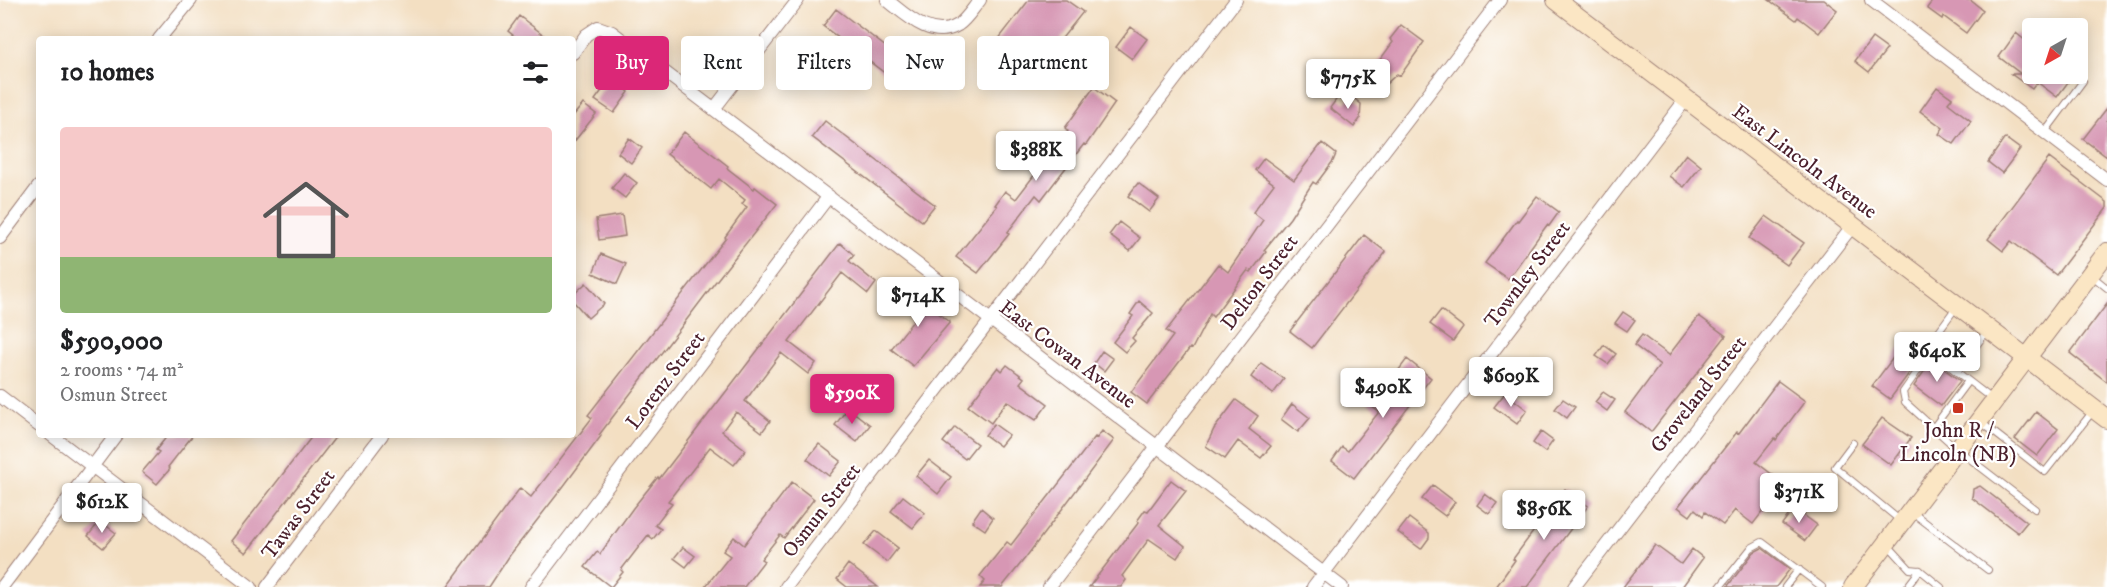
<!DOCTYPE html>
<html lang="en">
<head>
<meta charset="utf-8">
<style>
	body { margin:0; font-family:"IM FELL DW Pica",serif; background:#f6f6f6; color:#202124; height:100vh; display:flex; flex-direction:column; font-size:22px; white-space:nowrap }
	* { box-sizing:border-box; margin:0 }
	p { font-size:20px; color:#757577 }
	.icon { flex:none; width:33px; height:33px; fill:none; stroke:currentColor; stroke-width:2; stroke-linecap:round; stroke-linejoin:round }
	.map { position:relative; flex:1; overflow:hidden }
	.sheet { position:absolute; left:36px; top:36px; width:540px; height:402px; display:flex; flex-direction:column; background:#fff; border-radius:6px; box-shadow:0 3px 15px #0003 }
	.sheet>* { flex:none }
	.top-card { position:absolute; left:594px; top:36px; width:570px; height:54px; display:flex; gap:12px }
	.needle { width:39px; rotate:219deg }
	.tools { position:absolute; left:2022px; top:18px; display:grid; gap:12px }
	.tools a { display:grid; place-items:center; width:66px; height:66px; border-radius:6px; background:#fff; box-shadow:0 3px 15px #0003; font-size:30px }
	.price { position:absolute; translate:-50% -51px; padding:0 14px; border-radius:6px; background:#fff; color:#222; font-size:20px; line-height:39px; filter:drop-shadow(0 2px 3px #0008) }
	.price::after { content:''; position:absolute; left:50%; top:36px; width:18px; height:14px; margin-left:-9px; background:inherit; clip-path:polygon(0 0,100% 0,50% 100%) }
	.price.on { background:#db2777; color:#fff }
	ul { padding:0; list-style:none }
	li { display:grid; align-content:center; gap:12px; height:318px; padding:0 24px }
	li+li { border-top:2px solid #e0e0e0 }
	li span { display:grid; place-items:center; height:186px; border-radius:6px; color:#555 }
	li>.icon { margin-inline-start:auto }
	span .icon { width:108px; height:108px; fill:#fffc; stroke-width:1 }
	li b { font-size:26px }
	h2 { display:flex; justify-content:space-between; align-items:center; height:72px; padding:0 24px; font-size:26px }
	.pill { padding:0 21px; border-radius:6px; background:#fff; box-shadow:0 3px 15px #0003; font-size:21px; line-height:54px }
	.pill.on { background:#db2777; color:#fff }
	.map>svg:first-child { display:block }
</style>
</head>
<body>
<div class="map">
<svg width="2107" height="587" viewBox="0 0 2107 587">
	<rect width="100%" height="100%" fill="#fff"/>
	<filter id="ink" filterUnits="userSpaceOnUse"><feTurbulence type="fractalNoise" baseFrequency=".0167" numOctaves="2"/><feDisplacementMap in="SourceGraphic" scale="12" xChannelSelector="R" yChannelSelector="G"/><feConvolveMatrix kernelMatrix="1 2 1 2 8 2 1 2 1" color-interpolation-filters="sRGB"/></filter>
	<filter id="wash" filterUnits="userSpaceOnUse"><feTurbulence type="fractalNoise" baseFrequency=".008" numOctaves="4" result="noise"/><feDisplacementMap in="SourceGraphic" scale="24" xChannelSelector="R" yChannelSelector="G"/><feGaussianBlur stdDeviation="1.35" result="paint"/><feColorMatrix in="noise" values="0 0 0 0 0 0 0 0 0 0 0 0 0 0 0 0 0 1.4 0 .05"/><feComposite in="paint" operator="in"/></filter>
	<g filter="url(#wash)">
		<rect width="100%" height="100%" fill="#f3dfc2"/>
		<g id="blocks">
			<path fill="#d797b4" d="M1029,0h37l17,12 -32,40 -13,-10 -17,24 -27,-21z
				M1769,0h55l13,10 -18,23 -21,-16 -2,3z
				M1933,0h37l13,10 -17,23 -23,-17 -1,3 -15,-11z
				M836,9l80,61 -13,17 -80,-61z
				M519,16l30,23h-31l-10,-8z
				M1401,25l23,17 -24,34 -3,-2 -11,10 -15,-12 22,-30 -3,-3z
				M1131,27l16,12 -15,20 -16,-12z
				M2016,33l16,13v28h42l-17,23 -20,-15 -5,7 -21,-15h10l-22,-17z
				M1872,38l15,11 -18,23 -14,-11z
				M611,78l18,14 -15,21 -19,-13z
				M1094,87l21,16 -29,42 -2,-1 -43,56 -5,-5 -29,38 2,1 -31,39 -22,-16 41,-51 -2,-1 10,-14 11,8 52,-68 -3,-3z
				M1937,87l15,11 -4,5 23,18 -17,23 -15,-10 4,-6 -23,-17z
				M1351,96l10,8 -1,15 -6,8 -24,-19 8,-11 8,6z
				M583,104l13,10 -23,29v-27z
				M2107,108v49l-24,-18z
				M825,121l110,84 -13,16 -110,-84z
				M684,132l44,34 -1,2 27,21 1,-2 22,17 -64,81 -114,150 2,1 -38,51 -53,68 -21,32h-42l73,-99 11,9 61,-79 -4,-3 138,-177 -1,-1 22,-30 -5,-3 3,-4 -26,-21 -8,10 -44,-35z
				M629,138l13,10 -11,15 -13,-10z
				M2005,138l15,11 -18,24 -14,-11z
				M1322,143l14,11 -3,7 -17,23 -3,-2 -23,36 -26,32 2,2 -15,20 -3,-2 -35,47 -3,-3 -18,35 -2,-1 -43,56 -16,-12 42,-56 -7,-5 52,-67 10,8 35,-52 -10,-8 21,-28 -19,-14 9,-12 30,22z
				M1686,154l15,12 -17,21 -15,-11z
				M2049,158l58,44v6l-51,67 -45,-34 -8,10 -15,-12z
				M624,173l13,10 -12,15 -13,-10z
				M1138,183l21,16 -10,13 -21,-16z
				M1537,196l22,16 -10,14 -2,-1 -39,54 -23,-16 32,-43 1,1z
				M622,215l3,21 -26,4 -3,-21z
				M1766,216l38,27 -17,22 -38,-27z
				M1119,222l21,16 -10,13 -21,-16z
				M1364,235l22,17 -74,96 -22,-17z
				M840,243l14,12 -5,6 27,22 -8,11 -26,-21 -53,69 27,21 -8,11 -27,-21 -36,48 25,20 -8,11 -26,-20 -14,19 24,19 -12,15 -24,-18 -42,54 4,2 -17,22 6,4 -8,10 -5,-4 -27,35 2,2 -12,15 -26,-20 12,-15 3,2 33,-46 25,-31 1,2z
				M601,254l25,10 -9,20 -24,-11z
				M586,283l18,21 -16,14 -15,-17v-6z
				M903,286l47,36 -37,44 -22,-17 26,-33 -24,-18z
				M1139,301l14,12 -21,25 3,3 -10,11 -12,-10 20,-26 -3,-2z
				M2107,304v78l-37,-29z
				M1441,310l22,17 -10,14 -23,-17z
				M1623,312l12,8 -8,11 -12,-8z
				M1699,316l27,20 -75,96 -26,-20 35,-47 -26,-20 8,-10 27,20z
				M1945,333l22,17 -12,14 -19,-15v-3z
				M1604,345l12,9 -8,10 -12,-8z
				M1901,347l18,13 -29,39 -18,-13z
				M1102,351l11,8 -9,12 -10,-8z
				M1407,359l24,19 -77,100 -22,-17 10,-14 6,4 31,-39 -11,-8 13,-16 12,9 14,-19 -9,-7z
				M1932,360l28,21 -19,25 -27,-20z
				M1261,363l23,16 -11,15 -22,-17z
				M1007,365l17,13 -4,5 28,21 -12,16 -29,-19 -16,22 -23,-17 30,-39 4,4z
				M1778,381l27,20 -29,39 -1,-2 -19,24 30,23 -11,13 -1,-1 -21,27 -18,-14 -12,15 -18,-13 -2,4 -8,-7 -5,7 -12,-9 59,-75 2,1z
				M1603,392l12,8 -8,11 -12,-9z
				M1505,393l22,17 -10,14 -23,-17z
				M1563,399l12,8 -8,11 -12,-9z
				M1236,400l22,16 -9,13 22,17 -10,12 -23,-17 -13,18 -19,-13 8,-17z
				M1292,404l18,14 -12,14 -17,-13z
				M848,408l22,17 -13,17 -22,-17z
				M2036,412l22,17 -21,27 -22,-17z
				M1882,418l29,20 -20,27 -29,-21z
				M994,424l15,11 -9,11 -15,-11z
				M955,427l22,17 -12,15 -22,-17z
				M1102,431l12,9 -88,117 -24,30h-22l5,-6 -5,-5 15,-19 12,-15 4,3 84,-108 2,1z
				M1541,432l12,9 -8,11 -12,-9z
				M168,435h25l-25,32 2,2 -13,15 -15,-12 17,-20 -3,-2z
				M313,435h24l-91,118 -15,-12z
				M819,444l22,17 -12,15 -22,-17z
				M929,460l22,17 -13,17 -22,-18z
				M1171,480l15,11 -27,34 26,21 -8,12 -28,-19 -27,37 4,4 -5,7h-32l50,-65 -2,-1 8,-11 3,1z
				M792,482l22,17 -30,39 -4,-3 -19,24 3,2 -20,26h-39l25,-31 -7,-5 11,-14 10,8z
				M1433,485l22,17 -10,14 -23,-17z
				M1980,486l47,36 -9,11 -46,-35 1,-9z
				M1565,489l23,17 -61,81h-31l19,-27 -2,-1z
				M1485,494l12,9 -8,11 -12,-9z
				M903,496l22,17 -12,15 -22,-17z
				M981,508l12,10 -8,12 -13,-9z
				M1794,508l23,17 -12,16 -23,-17z
				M1409,518l20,15v5l-8,11 -23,-17z
				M100,521l16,12 -13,15 -15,-12z
				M876,531l22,17 -11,14 -23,-17z
				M1655,545l26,19 11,-15 11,9 -21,29h-59z
				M683,547l12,9 -9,11 -12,-9z
				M1762,548l28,21 -14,18h-49l27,-35z
				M848,564l30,23h-31l-10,-8z"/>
		</g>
	</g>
	<g filter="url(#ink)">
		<use href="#blocks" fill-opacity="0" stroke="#9e7f76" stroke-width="1.5"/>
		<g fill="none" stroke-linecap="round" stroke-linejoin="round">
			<defs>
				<path id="lane" d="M2045,132l38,-51
					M2091,275l16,13
					M1957,306l-27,37 1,9 26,20
					M1987,331l-30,41 35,27
					M1931,352l-28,40 2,10 52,47 78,60
					M1982,423l63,49 48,-61
					M1933,428l35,-47
					M1853,443l-18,24 67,55
					M1913,513l75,57
					M1887,544l23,25 10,1 21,17
					M1720,587l31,-39 11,-6 60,45
					M1785,587l14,-18
					M1907,587l13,-17"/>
				<path id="street" d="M887,0c19,15 45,41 71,25 9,-6 15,-17 22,-25
					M1871,0l236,180
					M159,39l32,-39
					M573,53l13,-18 12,-8 14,5 730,555
					M714,109l84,-109
					M0,238l39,-52
					M0,396l39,30
					M51,435l200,152
					M2,587l114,-152
					M267,587l115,-152
					M531,587l298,-391
					M786,587l450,-587
					M1049,587l451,-587
					M1313,587l373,-488
					M1574,587l279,-362"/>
				<path id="secondary" d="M1556,0l551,419
					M1853,587l254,-335"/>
			</defs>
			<use href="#lane" stroke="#9e7f76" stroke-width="8"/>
			<use href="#street" stroke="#9e7f76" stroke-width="14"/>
			<use href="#secondary" stroke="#9e7f76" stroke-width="20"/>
			<use href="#lane" stroke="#fff" stroke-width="6"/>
			<use href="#street" stroke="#fff" stroke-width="12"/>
			<use href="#secondary" stroke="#fbe6c4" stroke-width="18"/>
		</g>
	</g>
	<rect fill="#c8321e" stroke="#fff" stroke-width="2" x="1952" y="402" width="12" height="12" rx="3"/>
	<g text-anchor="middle" stroke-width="4.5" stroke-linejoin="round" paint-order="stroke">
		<g font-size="21" fill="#4a1f2b" stroke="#fff">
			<text transform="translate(1805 161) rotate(37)" y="7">East Lincoln Avenue</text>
			<text transform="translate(1527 274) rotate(-53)" y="7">Townley Street</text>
			<text transform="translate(1259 282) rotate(-53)" y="7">Delton Street</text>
			<text transform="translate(1068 354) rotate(37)" y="7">East Cowan Avenue</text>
			<text transform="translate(665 380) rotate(-53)" y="7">Lorenz Street</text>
			<text transform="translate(1698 394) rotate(-52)" y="7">Groveland Street</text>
			<text transform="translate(821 510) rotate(-52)" y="7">Osmun Street</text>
			<text transform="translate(298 514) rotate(-53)" y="7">Tawas Street</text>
		</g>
		<g font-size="21" fill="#4a1f2b" stroke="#fff">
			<text x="1958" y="437">John R /<tspan x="1958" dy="24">Lincoln (NB)</tspan></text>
		</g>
	</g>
</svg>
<div class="tools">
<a><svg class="needle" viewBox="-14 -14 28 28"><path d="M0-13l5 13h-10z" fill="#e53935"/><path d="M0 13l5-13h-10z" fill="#757577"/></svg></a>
</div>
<b class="price" style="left:1348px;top:110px">$775K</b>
<b class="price" style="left:1036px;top:182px">$388K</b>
<b class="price" style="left:918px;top:328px">$714K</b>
<b class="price" style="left:1937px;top:383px">$640K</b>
<b class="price" style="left:1511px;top:408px">$609K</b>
<b class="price" style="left:1383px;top:419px">$490K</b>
<b class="price on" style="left:852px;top:425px">$590K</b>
<b class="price" style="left:1799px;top:524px">$371K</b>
<b class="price" style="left:102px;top:534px">$612K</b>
<b class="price" style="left:1544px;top:541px">$856K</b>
<div class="top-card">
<a class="pill on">Buy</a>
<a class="pill">Rent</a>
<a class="pill">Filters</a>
<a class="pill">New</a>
<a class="pill">Apartment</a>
</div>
<section class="sheet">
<h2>10 homes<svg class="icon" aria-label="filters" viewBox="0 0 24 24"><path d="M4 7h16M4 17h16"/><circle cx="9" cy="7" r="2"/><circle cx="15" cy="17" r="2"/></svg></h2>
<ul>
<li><span style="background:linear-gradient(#f6c9c9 70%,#8fb573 0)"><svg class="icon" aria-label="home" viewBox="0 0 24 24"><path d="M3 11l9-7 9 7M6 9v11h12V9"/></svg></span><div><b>$590,000</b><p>2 rooms · 74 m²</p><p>Osmun Street</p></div></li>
</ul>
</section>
</div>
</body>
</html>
